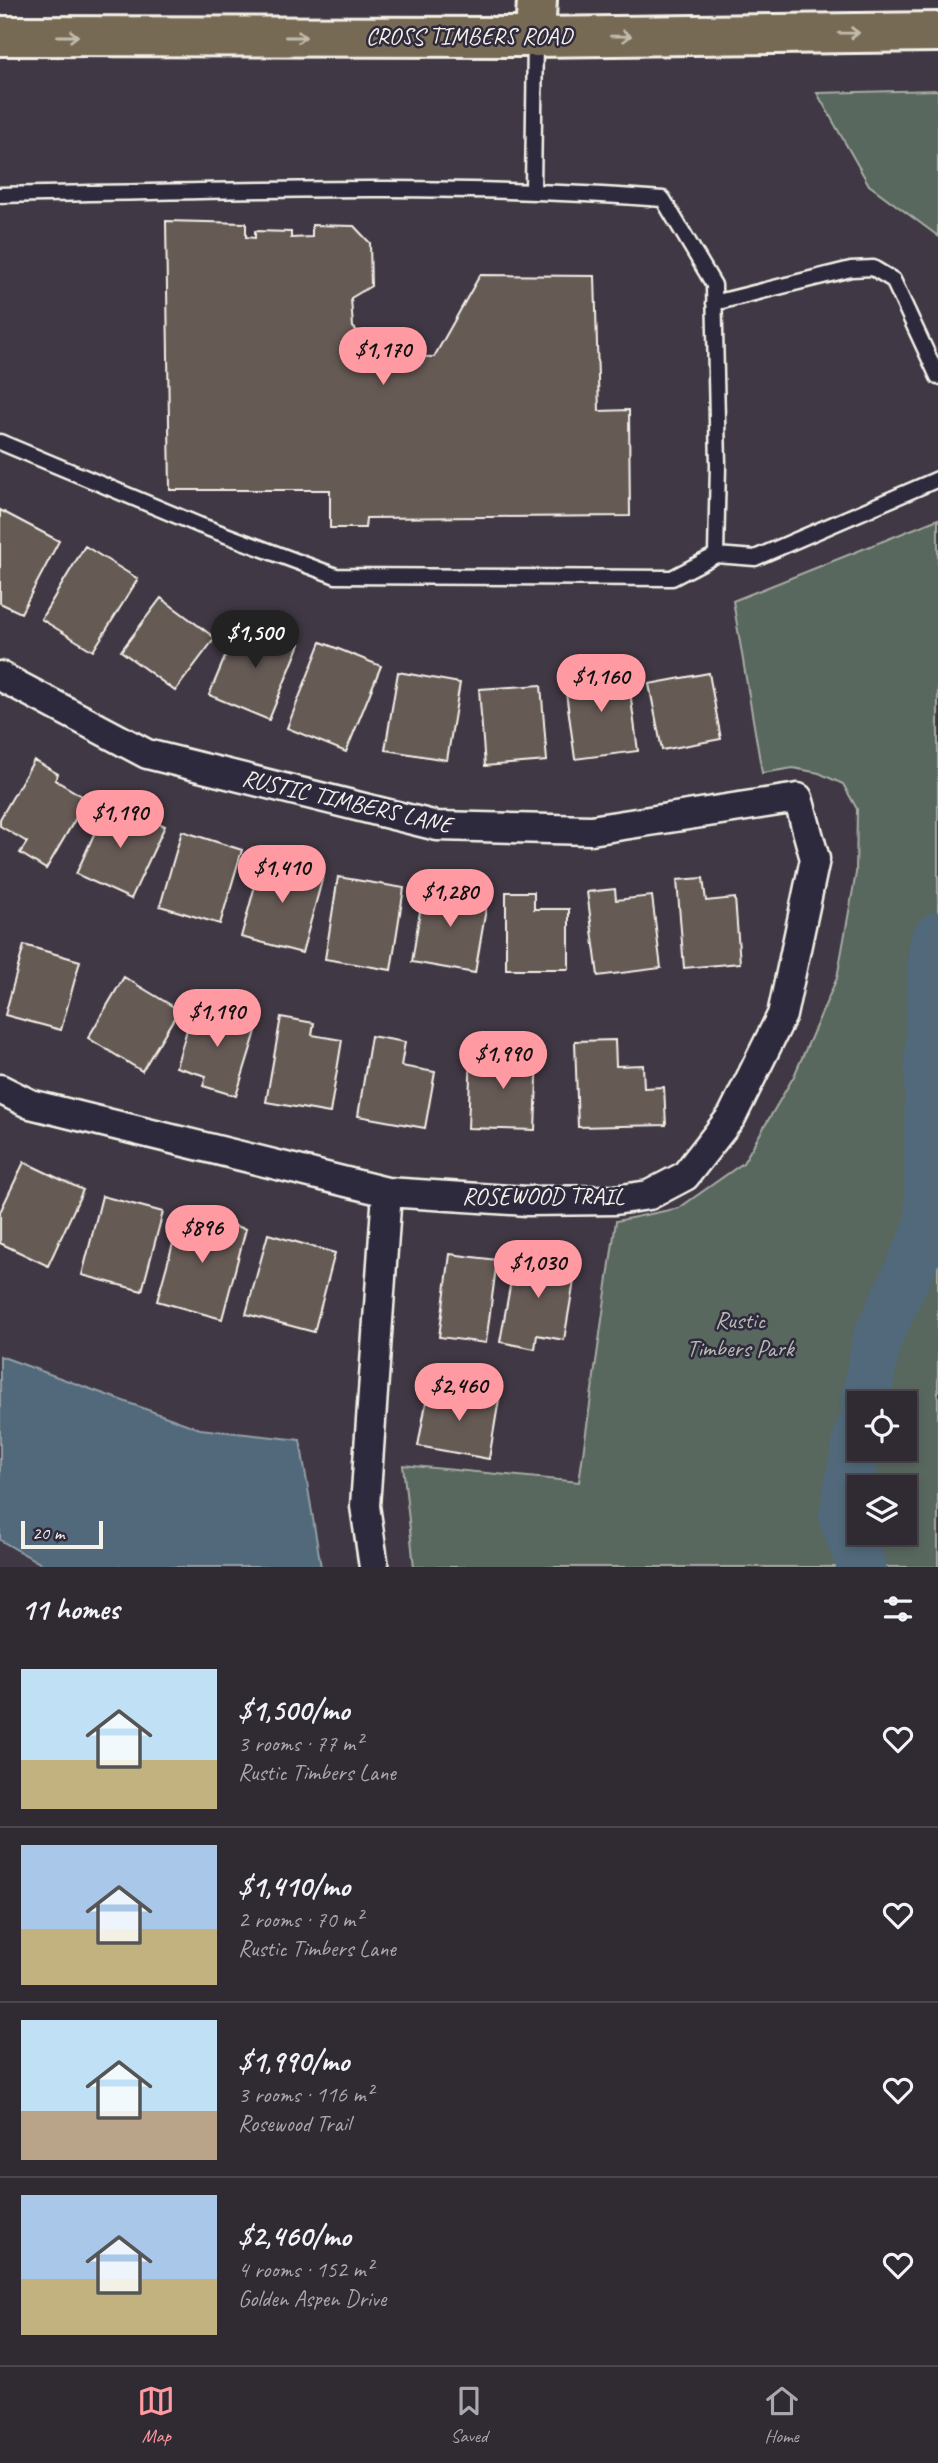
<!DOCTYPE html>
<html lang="en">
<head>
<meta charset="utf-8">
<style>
	body { margin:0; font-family:Caveat,sans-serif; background:#3c363f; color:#f1f3f6; height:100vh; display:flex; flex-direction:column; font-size:26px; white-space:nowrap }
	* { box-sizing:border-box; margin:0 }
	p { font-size:23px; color:#a8a7ac }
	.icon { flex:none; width:38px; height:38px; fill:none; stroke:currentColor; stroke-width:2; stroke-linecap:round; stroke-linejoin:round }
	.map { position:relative; height:1567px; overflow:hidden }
	.side { display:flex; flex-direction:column; background:#302a33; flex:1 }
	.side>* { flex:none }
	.tools { position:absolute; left:847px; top:1391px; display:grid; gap:14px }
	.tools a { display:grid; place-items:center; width:70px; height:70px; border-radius:0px; background:#302a33; box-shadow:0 4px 10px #0003,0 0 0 2px #4b464e; font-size:35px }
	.scale { position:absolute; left:21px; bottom:18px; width:82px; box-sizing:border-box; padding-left:7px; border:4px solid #f4f1e8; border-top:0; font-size:19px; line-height:24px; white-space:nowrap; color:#f4f1e8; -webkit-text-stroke:5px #2f2a3d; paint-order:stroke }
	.price { position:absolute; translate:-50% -60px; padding:0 16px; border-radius:24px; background:#ff9aa2; color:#111; font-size:23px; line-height:46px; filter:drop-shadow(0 2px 4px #0008) }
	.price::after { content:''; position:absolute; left:50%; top:42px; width:21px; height:16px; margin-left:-10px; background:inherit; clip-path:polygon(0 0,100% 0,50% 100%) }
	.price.selected { background:#222; color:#fff }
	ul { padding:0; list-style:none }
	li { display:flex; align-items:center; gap:21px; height:175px; padding:0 21px }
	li+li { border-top:2px solid #4b464e }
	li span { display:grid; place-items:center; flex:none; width:196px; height:140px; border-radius:0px; color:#555 }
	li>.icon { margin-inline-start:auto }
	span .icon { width:84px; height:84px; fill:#fffc; stroke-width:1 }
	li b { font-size:30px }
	h2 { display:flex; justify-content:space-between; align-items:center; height:84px; padding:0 21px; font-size:30px }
	.menu { display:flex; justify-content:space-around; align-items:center; height:98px; border-top:2px solid #4b464e; background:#302a33; font-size:19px; color:#a8a7ac }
	.menu a { display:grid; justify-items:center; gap:4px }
	.menu .selected { color:#ff9aa2 }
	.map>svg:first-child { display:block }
</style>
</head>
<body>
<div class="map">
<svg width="938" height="1567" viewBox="0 0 938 1567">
	<rect width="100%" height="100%" fill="#403844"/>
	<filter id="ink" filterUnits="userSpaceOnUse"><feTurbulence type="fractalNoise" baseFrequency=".0143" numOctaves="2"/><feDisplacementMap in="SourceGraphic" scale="14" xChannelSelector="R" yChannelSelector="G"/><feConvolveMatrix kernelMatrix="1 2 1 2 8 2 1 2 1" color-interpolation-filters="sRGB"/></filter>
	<g filter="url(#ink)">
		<path fill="#59685e" stroke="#a6aca3" stroke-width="2" fill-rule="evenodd" d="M938,90v146l-69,-51 -52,-92z
			M938,519v1048h-524l-11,-102 176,17 37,-261 63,-13 64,-45 51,-87 43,-98 19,-105 1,-64 -14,-25 -24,-11 -26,-5 -31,5 -29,-172zM859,1404h46v45h-46zM859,1488h46v45h-46z"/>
		<path fill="#51697a" stroke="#929fa6" stroke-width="2" d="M0,1356l200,73 100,11 21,127h-270l-8,-2 -43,-25z"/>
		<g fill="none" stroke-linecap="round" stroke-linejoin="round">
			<path stroke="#51697a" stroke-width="49" d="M865,1404l12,-65 52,-113v-160l4,-122 5,-8
				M859,1431l-16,86 19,50"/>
		</g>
		<path fill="#665a55" stroke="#f4f1e8" stroke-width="2" d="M166,221l80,2v14l9,1v-7l36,1v6l21,-1v-12l42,1 16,17 1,43 -20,12 2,29 30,29 51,1 46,-82 115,1 4,135 30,-1 1,106 -264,2 -1,10h-35v-38h-160z
			M0,510l59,31 -38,72 -21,-10z
			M85,546l53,33 -45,72 -52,-32z
			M161,598l54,40 -40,53 -54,-40z
			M241,619l59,25 -31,76 -60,-25z
			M321,642l60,24 -35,86 -59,-24z
			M627,669l11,82 -63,8 -11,-81z
			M398,672l62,11 -13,77 -62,-10z
			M709,673l12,66 -59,11 -13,-66z
			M541,685l6,76 -62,5 -6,-77z
			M34,760l24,14 -3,6 32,19 -41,70 -26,-16 7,-11 -27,-16v-7z
			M109,801l56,25 -34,73 -55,-25z
			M182,831l60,19 -22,74 -60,-18z
			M263,856l61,17 -22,80 -61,-16z
			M338,877l66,11 -13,82 -66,-11z
			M703,878l3,23 29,-3 5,65 -56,5 -7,-88z
			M424,886l64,11 -13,76 -63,-11z
			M615,889l1,11 36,-4 9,72 -63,8 -11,-84z
			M506,892h28v17h35v60h-63z
			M24,945l56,16 -19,69 -56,-15z
			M124,977l55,33 -37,61 -54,-33z
			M194,1006l64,19 -22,71 -33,-10 3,-10 -30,-9z
			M281,1017l33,6 -2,12 30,5 -12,73 -64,-11z
			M371,1036l34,6 -4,24 34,6 -10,56 -67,-12z
			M615,1040l1,26 27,-1 1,23 20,-1 2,38 -88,2 -3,-86z
			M471,1051l67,3 -3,76 -67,-2z
			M24,1162l59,28 -35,76 -48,-23v-31z
			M102,1196l61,16 -21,79 -60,-16z
			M182,1211l64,18 -24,90 -65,-18z
			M268,1234l67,19 -21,79 -68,-18z
			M516,1253l61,10 -13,77 -27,-5 -2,14 -35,-7z
			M450,1254l47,6 -11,83 -47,-6z
			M429,1387l70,12 -10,60 -71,-13z"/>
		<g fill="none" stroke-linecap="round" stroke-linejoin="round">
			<defs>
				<path id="lane" d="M533,191l2,-153
					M0,195c221,-4 443,-13 663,4l51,86 4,180 -2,90 -44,23 -336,-2 -137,-51 -199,-83
					M714,303l137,-34 22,-1 20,12 45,97
					M716,555l39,3 183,-79"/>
				<path id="street" d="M0,676l147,78 290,72 154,4 207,-32 17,61 -33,156 -50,101 -47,60 -36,19 -34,5 -88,1 -140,-9 -357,-88 -30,-15
					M374,1567l-9,-61 22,-314"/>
				<path id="primary" d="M0,36l535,1 403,-5
					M535,37l2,-37"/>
			</defs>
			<use href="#lane" stroke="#f4f1e8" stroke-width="19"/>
			<use href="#street" stroke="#f4f1e8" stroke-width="33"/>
			<use href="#primary" stroke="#f4f1e8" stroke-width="44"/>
			<use href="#lane" stroke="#2f2a3d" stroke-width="14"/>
			<use href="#street" stroke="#2f2a3d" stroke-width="28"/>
			<use href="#primary" stroke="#776a54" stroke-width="38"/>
		</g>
		<defs><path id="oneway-shaft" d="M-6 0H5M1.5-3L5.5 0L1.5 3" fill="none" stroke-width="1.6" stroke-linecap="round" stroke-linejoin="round" transform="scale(1.75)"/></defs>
		<g stroke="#c2bbad">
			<use href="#oneway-shaft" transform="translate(849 33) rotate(-1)"/>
			<use href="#oneway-shaft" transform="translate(68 36)"/>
			<use href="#oneway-shaft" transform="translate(621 36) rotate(-1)"/>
			<use href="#oneway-shaft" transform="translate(296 37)"/>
		</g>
	</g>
	<g text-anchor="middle" stroke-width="5" stroke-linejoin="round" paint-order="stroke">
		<g font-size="24" fill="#f4f1e8" stroke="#2f2a3d">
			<text x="469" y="44">CROSS TIMBERS ROAD</text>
			<text transform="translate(347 801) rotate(13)" y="8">RUSTIC TIMBERS LANE</text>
			<text x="543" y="1204">ROSEWOOD TRAIL</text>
		</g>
		<g font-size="24" fill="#b6bab1" stroke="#2f2a3d">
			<text x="740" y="1328">Rustic<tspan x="740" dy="28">Timbers Park</tspan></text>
		</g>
	</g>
</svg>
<div class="tools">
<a><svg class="icon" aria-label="locate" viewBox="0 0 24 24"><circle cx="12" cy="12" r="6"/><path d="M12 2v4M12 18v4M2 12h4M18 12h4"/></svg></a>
<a><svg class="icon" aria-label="layers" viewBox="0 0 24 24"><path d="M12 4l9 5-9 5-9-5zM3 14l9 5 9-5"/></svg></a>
</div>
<div class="scale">20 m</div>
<b class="price" style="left:383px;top:387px">$1,170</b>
<b class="price selected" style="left:255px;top:670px">$1,500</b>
<b class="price" style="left:601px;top:714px">$1,160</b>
<b class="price" style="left:120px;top:850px">$1,190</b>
<b class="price" style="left:282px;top:905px">$1,410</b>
<b class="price" style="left:450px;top:929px">$1,280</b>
<b class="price" style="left:217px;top:1049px">$1,190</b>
<b class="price" style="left:503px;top:1091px">$1,990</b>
<b class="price" style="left:202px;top:1265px">$896</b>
<b class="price" style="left:538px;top:1300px">$1,030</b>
<b class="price" style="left:459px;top:1423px">$2,460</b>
</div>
<section class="side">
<h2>11 homes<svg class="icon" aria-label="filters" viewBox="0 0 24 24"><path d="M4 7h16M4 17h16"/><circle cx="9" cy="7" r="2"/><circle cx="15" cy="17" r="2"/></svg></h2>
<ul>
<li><span style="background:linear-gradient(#bfe0f5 65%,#c2b280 0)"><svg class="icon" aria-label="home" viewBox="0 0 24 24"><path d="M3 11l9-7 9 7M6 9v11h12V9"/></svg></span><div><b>$1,500/mo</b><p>3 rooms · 77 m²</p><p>Rustic Timbers Lane</p></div><svg class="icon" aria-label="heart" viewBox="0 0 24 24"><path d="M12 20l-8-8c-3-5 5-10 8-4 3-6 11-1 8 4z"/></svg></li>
<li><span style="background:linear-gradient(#a9c7e8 60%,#c2b280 0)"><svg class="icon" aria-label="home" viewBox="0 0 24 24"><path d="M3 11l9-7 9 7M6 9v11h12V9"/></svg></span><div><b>$1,410/mo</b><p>2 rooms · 70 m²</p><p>Rustic Timbers Lane</p></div><svg class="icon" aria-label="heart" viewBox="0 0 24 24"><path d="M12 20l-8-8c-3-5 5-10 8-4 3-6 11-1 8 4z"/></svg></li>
<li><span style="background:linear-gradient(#bfe0f5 65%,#b9a48a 0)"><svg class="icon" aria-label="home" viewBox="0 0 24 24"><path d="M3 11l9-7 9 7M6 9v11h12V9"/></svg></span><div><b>$1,990/mo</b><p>3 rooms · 116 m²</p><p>Rosewood Trail</p></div><svg class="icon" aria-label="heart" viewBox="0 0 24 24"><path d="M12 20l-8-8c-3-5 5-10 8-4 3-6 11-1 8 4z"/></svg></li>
<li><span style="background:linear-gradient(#a9c7e8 60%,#c2b280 0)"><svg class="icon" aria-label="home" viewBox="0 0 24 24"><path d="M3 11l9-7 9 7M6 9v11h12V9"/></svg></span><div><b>$2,460/mo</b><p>4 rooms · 152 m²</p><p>Golden Aspen Drive</p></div><svg class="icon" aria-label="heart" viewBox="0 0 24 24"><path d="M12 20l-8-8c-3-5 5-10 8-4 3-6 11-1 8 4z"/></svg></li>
</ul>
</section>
<nav class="menu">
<a class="selected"><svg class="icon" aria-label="map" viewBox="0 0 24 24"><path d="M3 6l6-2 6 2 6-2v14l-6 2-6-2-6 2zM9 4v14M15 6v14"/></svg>Map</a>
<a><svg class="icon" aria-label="saved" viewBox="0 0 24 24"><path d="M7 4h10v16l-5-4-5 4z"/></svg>Saved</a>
<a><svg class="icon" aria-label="home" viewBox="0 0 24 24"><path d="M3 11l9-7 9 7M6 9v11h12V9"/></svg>Home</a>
</nav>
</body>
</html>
